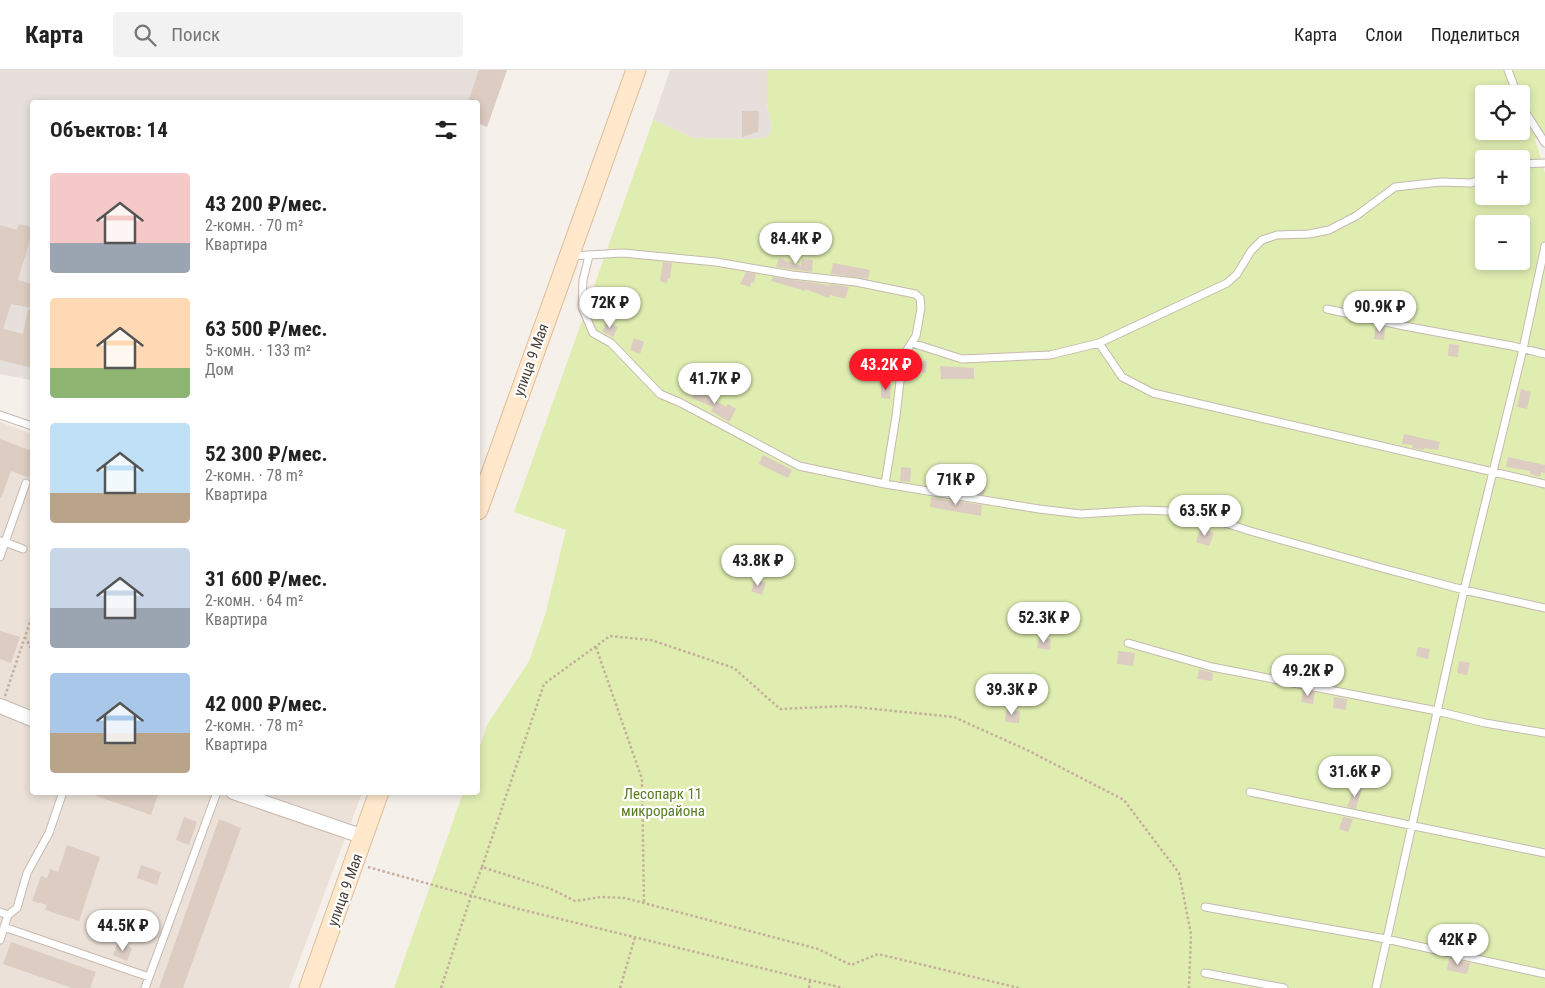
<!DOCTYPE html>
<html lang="ru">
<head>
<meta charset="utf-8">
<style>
	body { margin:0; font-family:"Roboto Condensed",sans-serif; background:#f2f2f2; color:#222; height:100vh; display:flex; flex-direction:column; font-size:19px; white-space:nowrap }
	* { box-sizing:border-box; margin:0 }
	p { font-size:16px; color:#767676 }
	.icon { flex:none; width:28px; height:28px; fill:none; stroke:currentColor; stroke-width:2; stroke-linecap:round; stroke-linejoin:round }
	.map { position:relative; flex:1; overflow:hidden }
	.details { position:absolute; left:30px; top:30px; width:450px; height:695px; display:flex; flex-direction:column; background:#fff; border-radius:5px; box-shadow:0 2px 8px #0003 }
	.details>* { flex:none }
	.tools { position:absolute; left:1475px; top:15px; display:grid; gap:10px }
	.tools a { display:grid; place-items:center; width:55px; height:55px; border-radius:5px; background:#fff; box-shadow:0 2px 8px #0003; font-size:25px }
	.price { position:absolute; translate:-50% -42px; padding:0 11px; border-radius:18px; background:#fff; color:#222; font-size:16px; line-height:32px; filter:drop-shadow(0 1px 2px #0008) }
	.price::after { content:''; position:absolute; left:50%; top:30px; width:15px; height:11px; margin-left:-8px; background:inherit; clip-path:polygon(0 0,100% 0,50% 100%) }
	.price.current { background:#ff1928; color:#fff }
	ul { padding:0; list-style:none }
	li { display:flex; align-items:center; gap:15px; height:125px; padding:0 20px }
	li span { display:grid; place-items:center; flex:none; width:140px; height:100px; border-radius:5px; color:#555 }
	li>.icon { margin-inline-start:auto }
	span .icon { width:60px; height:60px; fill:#fffc; stroke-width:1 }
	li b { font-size:21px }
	h2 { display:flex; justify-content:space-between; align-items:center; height:60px; padding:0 20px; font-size:21px }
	header { display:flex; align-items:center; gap:30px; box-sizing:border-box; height:70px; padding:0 25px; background:#fff; border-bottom:1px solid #e0e0e0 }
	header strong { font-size:24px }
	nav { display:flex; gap:28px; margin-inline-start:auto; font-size:18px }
	.search { width:350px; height:45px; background:#f2f2f2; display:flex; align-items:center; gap:12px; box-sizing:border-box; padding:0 18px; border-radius:5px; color:#767676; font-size:19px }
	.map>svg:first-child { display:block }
</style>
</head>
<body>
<header>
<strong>Карта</strong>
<div class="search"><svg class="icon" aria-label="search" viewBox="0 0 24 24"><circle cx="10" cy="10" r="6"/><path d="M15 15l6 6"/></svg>Поиск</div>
<nav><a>Карта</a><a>Слои</a><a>Поделиться</a></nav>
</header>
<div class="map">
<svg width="1545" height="918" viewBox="0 0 1545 918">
	<rect width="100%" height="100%" fill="#f6f0eb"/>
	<path fill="#ebe1d8" d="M0,352l32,12v358l330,1 -73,195h-289z"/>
	<path fill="#e6dfdc" d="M0,0h507l-20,57 -9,-4v-21h-446v278l-32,-6z
		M670,0h97v33l5,28 -7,7 -18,1 -54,-1 -40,-18z"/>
	<path fill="#dfedb1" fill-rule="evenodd" d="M767,0h778v70l-10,-1 10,34v815h-1151l69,-195 15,-1v-40l9,-27 42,-64 16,-46 21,-85 -52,-18 139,-392 40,18 54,1 18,-1 7,-7 -5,-28zM1484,24h37v37h-37zM1484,89h37v37h-37zM1484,154h37v37h-37z"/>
	<path fill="#dcccc2" d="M479,0h28l-20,57 -9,-4v-21h-10z
		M742,41h17l-1,21 -16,5z
		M19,154l13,3v14l-2,-1 -12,40 14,4v24l-21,-4 -8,25 20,5 5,-25 4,1v58l-32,-8v-135l17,5z
		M779,188l22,8 1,-7 11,1 -1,12 -36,-5z
		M663,192l9,1 -2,15h-2l-1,5 -7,-2z
		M833,193l37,7 -2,9 -37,-5z
		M746,202l10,2 -2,9 -3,-1 -1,5 -10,-3z
		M773,207l49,7 7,2 1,-2 19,3 -4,12 -15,-4 -1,3 -24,-9v2l-34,-10z
		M607,252l11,5 -5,10 -11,-6z
		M1376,255l9,2 -1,13 -10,-1z
		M634,268l10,4 -4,12 -10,-4z
		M1449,274l10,1 -1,12 -10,-1z
		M908,290l19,1 -1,12 -19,-2z
		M940,296l34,2v11h-33z
		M881,314l10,1 -1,14 -9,-1z
		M697,317l10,5 -1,3 20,12 2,-3 8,5 -7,13 -18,-11 2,-4 -21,-9z
		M1521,319l10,3 -4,17 -10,-2z
		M1404,364l36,8 -2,8 -14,-2v2l-12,-2 1,-3 -11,-1z
		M0,369l32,12v28l-21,-8 -10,27h-1z
		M763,385l29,15 -4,8 -29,-14z
		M1508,387l37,8v8l-4,-1 -1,5 -10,-3v-3l-24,-4z
		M937,393l8,2 -3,23 -10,-2z
		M901,397l10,1 -1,14 -10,-1z
		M976,406l11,2 -3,17 -22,-4 2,-14 12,1z
		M931,427l51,8 -1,11 -51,-9z
		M1200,459l14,4 -5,13 -13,-4z
		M755,509l11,4 -4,12 -11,-4z
		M0,561l20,6 -9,26 -11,-4z
		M1039,567l12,2 -1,11 -13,-2z
		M1418,577l12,2 -2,10 -12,-3z
		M1118,581l17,2 -2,13 -16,-2z
		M1459,591l11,2 -3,12 -10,-2z
		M1199,599l14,4 -1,8 -15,-2z
		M1303,620l12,2 -2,12 -12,-2z
		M1334,627l13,2 -1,11 -13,-2z
		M1006,640l14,1 -1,12 -14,-1z
		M1355,716l7,2 -6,21 -9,-2z
		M91,722h68l-8,23 -60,-21z
		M184,747l13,5 -8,23 -13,-5z
		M1343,747l10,2 -5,13 -9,-3z
		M219,749l22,9 -58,160h-24z
		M67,775l33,12 -21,64 -34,-11 2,-5 -15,-4 9,-25 6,2 3,-9 8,3z
		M141,795l20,7 -4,13 -20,-7z
		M11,872l85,30 -6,16h-18l-69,-24z
		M118,872l14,6 -5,13 -14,-6z
		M1449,888l21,5 -3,11 -20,-4z"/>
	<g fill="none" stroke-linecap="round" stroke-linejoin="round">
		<defs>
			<path id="service" d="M1508,0l9,24
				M1521,35l24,38
				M1521,94l24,-1
				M571,186l52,-3 93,9 76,13 64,7 59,12 5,4 1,10 -5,28 -13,20 -7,60 -11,68 154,25 42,5 63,-4 47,2 59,19 132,37 82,22 81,18
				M589,186l-6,24 -1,27 11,26 18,10 49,51 21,9 118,63 86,18
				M1327,239l77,17 108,20 33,8
				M912,273l50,16 88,-4 49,-12 128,-60 10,-9 14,-23 11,-11 15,-5 32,-1 20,-4 27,-14 39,-29 46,-5 30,1 13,-5
				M1099,273l23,34 31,16 392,91
				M0,345l32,11
				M0,471l5,1 21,-59
				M0,487l5,-15 18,7
				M1128,573l84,24 225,44 48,12 60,10
				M1250,722l295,61
				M1205,837l181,32 159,35
				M0,842l8,3 -8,25
				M8,845l9,-7 10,-35 22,-40 14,-41
				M4,857l145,50
				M1205,903l79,15
				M145,918l72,-196
				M1376,918l88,-398 59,-241 22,-103"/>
			<path id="minor" d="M0,636l32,13
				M233,722l131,45"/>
			<path id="secondary" d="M478,440l158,-440
				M309,918l70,-196"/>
		</defs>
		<use href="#service" stroke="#c6b9af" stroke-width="9"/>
		<use href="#minor" stroke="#c6b9af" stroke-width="16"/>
		<use href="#secondary" stroke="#dcbc99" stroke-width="21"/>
		<path stroke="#c6ae9c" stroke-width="2.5" stroke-dasharray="2.5 2.5" stroke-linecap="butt" d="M25,567l7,13
			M596,577l46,132 2,123
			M5,626l27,-80
			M368,797l151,42 324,79
			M482,797l62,-183 66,-48 41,4 83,28 46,41 65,-3 109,11 73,33 97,50 55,73 12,61 -2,54
			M441,918l30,-92 11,-29 69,22 24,12 26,-4 24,1 193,51 33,16 27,-11 141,34
			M620,918l15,-51
			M809,918l1,-8"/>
		<use href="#service" stroke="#fff" stroke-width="7"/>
		<use href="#minor" stroke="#fff" stroke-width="14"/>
		<use href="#secondary" stroke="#ffe8cc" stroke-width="19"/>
	</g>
	<g text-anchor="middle" stroke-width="4.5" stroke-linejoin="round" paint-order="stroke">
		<g font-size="15" fill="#4b3f37" stroke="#fff">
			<text transform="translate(531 290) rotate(-70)" y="5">улица 9 Мая</text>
			<text transform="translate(345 820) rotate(-70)" y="5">улица 9 Мая</text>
		</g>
		<g font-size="15" fill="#597d24" stroke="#fff">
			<text x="663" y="729">Лесопарк 11<tspan x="663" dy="17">микрорайона</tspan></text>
		</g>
	</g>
</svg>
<div class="tools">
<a><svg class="icon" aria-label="locate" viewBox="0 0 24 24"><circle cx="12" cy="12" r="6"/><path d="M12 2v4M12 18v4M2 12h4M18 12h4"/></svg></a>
<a>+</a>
<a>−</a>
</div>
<b class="price" style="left:796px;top:195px">84.4K ₽</b>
<b class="price" style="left:610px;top:259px">72K ₽</b>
<b class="price" style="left:1380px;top:263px">90.9K ₽</b>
<b class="price current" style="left:886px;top:321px">43.2K ₽</b>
<b class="price" style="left:715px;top:335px">41.7K ₽</b>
<b class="price" style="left:956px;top:436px">71K ₽</b>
<b class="price" style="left:1205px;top:467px">63.5K ₽</b>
<b class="price" style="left:758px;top:517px">43.8K ₽</b>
<b class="price" style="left:1044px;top:574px">52.3K ₽</b>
<b class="price" style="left:1308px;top:627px">49.2K ₽</b>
<b class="price" style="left:1012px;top:646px">39.3K ₽</b>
<b class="price" style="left:1355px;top:728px">31.6K ₽</b>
<b class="price" style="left:123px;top:882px">44.5K ₽</b>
<b class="price" style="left:1458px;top:896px">42K ₽</b>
<section class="details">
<h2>Объектов: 14<svg class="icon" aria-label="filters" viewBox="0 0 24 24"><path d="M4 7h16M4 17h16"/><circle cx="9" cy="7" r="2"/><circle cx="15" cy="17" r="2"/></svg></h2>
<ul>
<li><span style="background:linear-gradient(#f6c9c9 70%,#9aa5b1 0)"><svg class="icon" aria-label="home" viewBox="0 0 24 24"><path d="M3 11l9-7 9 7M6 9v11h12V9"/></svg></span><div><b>43 200 ₽/мес.</b><p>2-комн. · 70 m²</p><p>Квартира</p></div></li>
<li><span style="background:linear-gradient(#ffd9b3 70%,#8fb573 0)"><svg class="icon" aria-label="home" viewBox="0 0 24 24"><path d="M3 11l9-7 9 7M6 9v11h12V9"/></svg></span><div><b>63 500 ₽/мес.</b><p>5-комн. · 133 m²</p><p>Дом</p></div></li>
<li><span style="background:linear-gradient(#bfe0f5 70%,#b9a48a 0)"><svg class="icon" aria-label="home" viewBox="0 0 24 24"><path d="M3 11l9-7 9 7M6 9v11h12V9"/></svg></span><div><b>52 300 ₽/мес.</b><p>2-комн. · 78 m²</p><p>Квартира</p></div></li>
<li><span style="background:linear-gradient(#c9d6e8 60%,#9aa5b1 0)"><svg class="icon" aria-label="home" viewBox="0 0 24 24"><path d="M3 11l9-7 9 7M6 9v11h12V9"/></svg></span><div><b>31 600 ₽/мес.</b><p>2-комн. · 64 m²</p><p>Квартира</p></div></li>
<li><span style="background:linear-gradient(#a9c7e8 60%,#b9a48a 0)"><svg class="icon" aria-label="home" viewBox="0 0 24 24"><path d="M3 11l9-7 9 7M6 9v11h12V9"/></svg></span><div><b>42 000 ₽/мес.</b><p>2-комн. · 78 m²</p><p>Квартира</p></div></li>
</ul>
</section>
</div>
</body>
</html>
